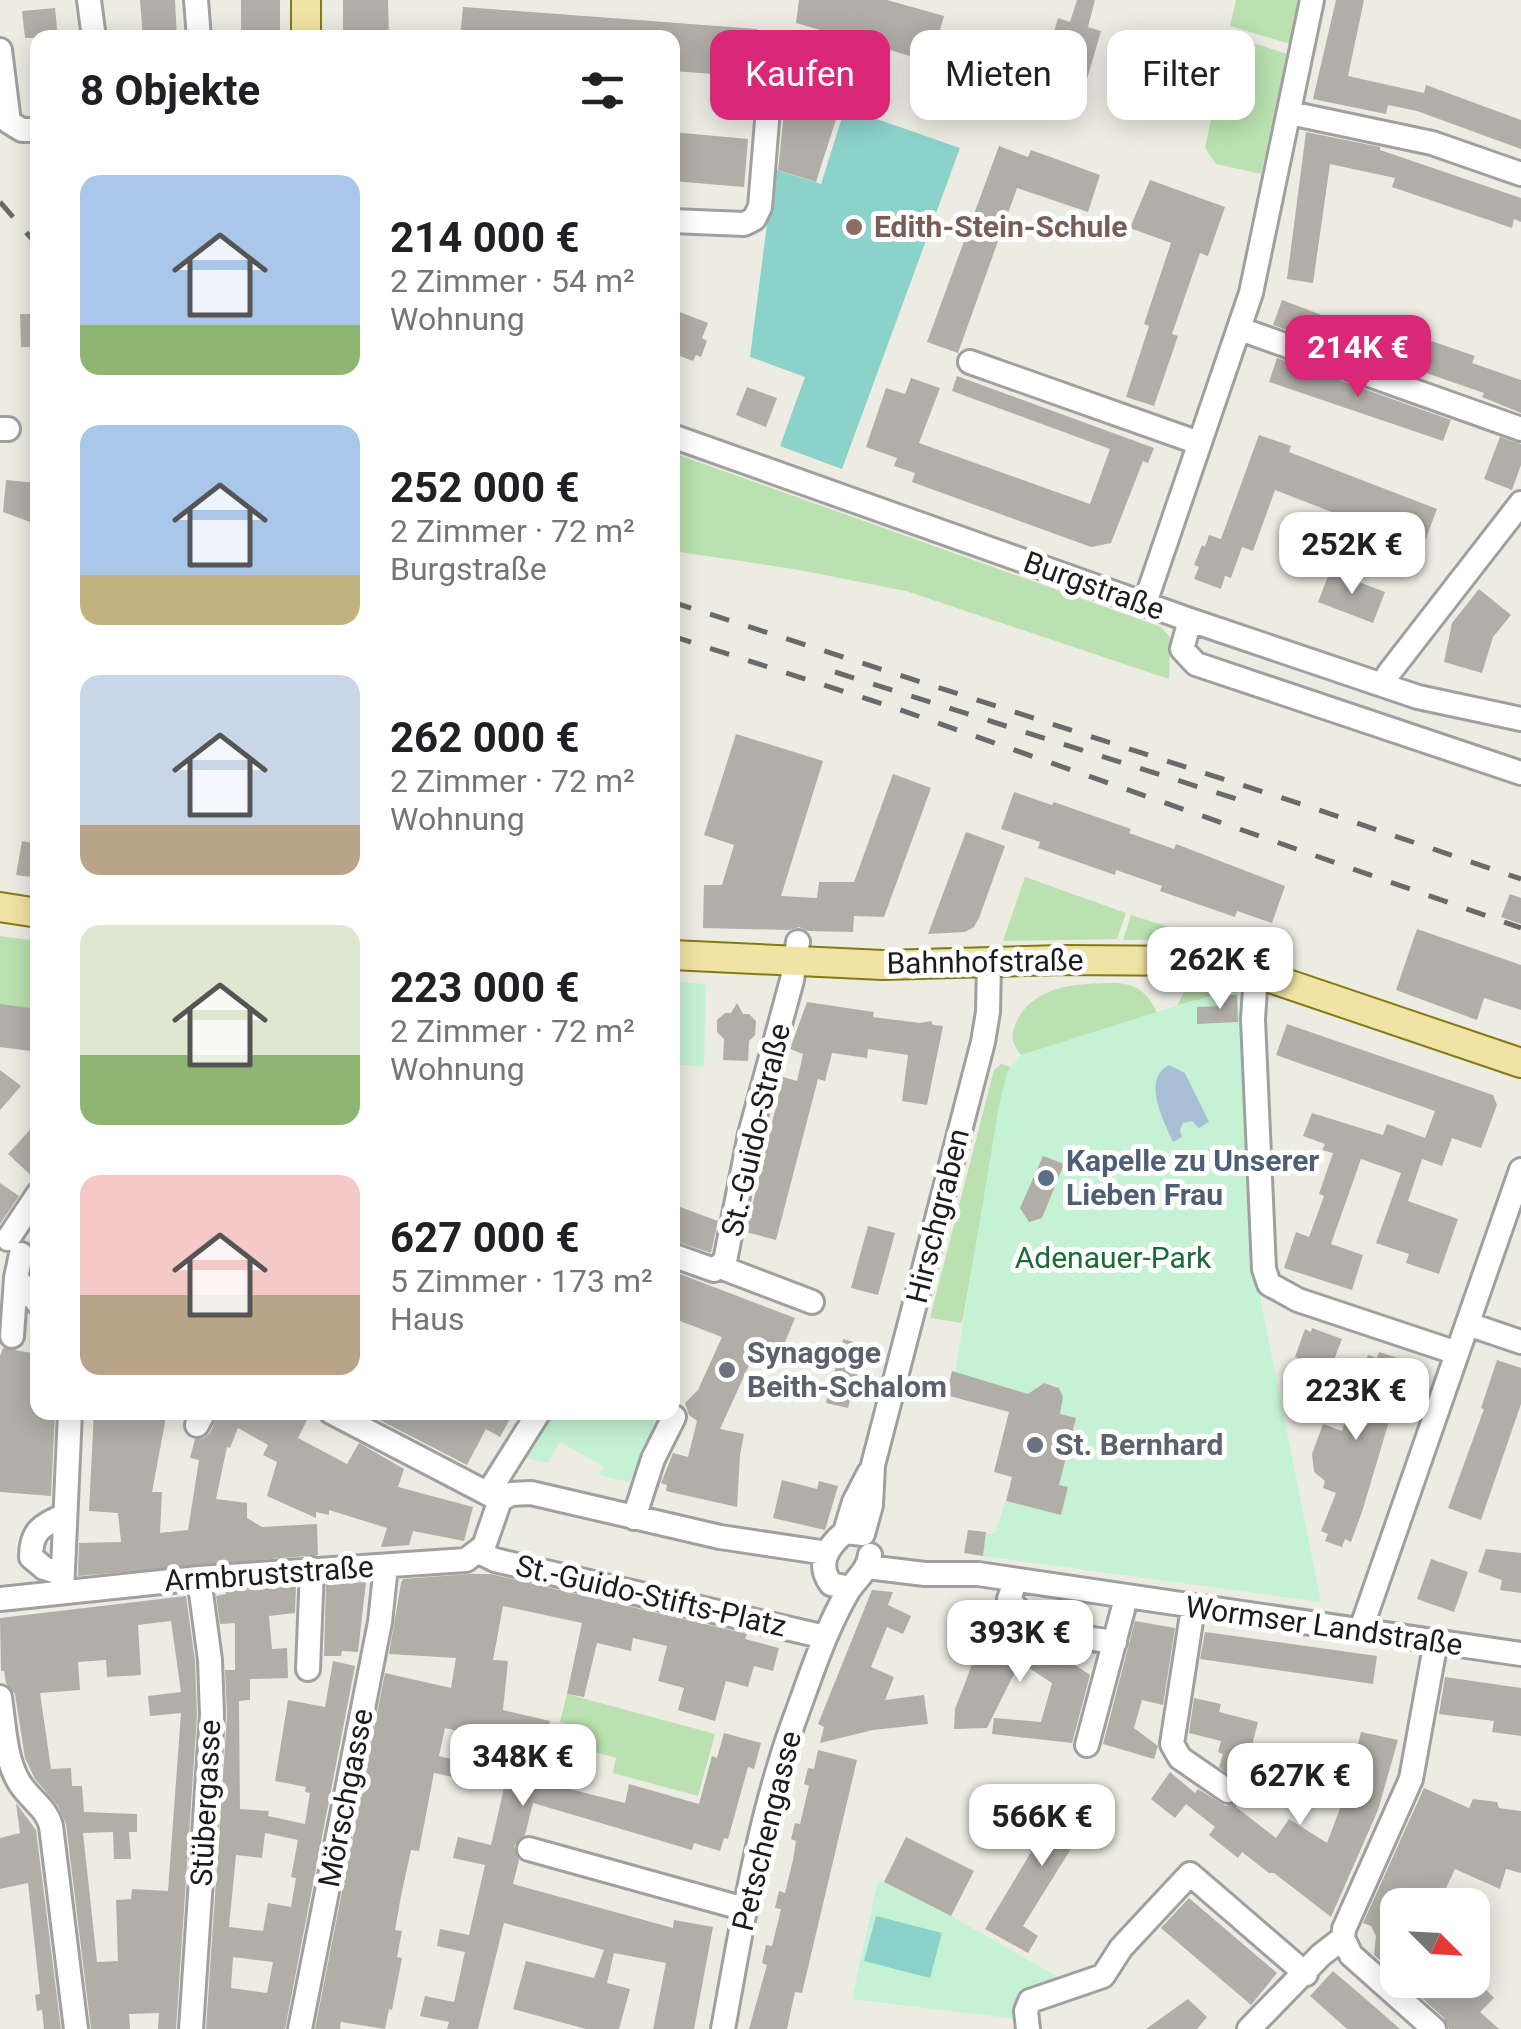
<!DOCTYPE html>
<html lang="de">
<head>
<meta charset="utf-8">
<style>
	body { margin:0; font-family:Roboto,sans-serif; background:#f2f2f2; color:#202124; height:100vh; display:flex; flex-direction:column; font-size:38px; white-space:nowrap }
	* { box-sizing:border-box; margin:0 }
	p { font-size:32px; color:#757577 }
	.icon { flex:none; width:55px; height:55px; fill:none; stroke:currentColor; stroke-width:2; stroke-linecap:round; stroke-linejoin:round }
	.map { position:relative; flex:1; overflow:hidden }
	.panel { position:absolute; left:30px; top:30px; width:650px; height:1390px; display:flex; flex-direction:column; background:#fff; border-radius:20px; box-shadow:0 5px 25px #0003 }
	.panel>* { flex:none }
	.banner { position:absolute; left:710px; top:30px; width:660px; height:90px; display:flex; gap:20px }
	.needle { width:65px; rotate:114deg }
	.controls { position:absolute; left:1380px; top:1888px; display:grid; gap:20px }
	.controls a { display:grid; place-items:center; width:110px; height:110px; border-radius:20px; background:#fff; box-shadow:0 5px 25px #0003; font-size:50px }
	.price { position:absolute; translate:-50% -85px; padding:0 22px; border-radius:20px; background:#fff; color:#222; font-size:32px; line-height:65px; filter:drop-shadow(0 2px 5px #0008) }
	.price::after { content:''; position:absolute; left:50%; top:60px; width:30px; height:22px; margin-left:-15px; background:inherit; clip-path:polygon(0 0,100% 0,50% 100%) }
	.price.on { background:#db2777; color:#fff }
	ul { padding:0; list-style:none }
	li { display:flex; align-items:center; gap:30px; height:250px; padding:0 50px }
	li span { display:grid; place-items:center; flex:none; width:280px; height:200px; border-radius:20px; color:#555 }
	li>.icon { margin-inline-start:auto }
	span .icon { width:120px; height:120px; fill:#fffc; stroke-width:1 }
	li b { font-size:42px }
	h2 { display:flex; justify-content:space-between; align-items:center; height:120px; padding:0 50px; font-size:42px }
	.pill { padding:0 35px; border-radius:20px; background:#fff; box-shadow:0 5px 25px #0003; font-size:35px; line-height:90px }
	.pill.on { background:#db2777; color:#fff }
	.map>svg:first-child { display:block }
</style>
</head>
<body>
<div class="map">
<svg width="1521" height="2029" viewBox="0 0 1521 2029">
	<rect width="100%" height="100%" fill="#ecece3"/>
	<path fill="#bae1af" d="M1236,0h63l-9,44 -60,-18z
		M1229,35l58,19 -26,120 -45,-10 -11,-16z
		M673,453l488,174 9,10 -1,42 -263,-88 -112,-22 -121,-18z
		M1025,877l101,36 -9,26 -114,2z
		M1131,915l75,24 -83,1z
		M0,936l37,5v75l-37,-5z
		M1107,983c25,-1 40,6 50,30l-123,39 -13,3c-8,-10 -11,-17 -6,-30 16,-38 56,-41 92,-42z
		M1199,984l30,1 9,8 -19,1 -42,12 7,-14z
		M1001,1064l10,3 -4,6 -45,250 -32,-5 64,-248z
		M567,1694l148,40 -17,62 -85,-23 3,-15 -35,-10 5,-19 -26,-7z"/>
	<path fill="#c5f2d5" d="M673,982l33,2 -2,83 -30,-3z
		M1238,993l16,274 67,335 -338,-46 3,-23h9l11,-32 55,14 -2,-30 17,-66 -16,-5c4,-17 3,-35 -20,-30l-9,11 -76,-23 44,-267 8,-32 14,-18 170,-54z
		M551,1413h120l-38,70 -34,-8 4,-9 -43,-24 -12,21 -26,-6z
		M878,1880l73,36 111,63 -27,6 -19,19 1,15 -165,-20z"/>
	<path fill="#8bd2ca" d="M845,108l115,40 -118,321 -62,-23 25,-69 -55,-20 24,-188 47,15z
		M876,1916l66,17 -12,45 -66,-17z"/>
	<path fill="#a9bfd5" d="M1169,1065l16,8 24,49 -10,6 -7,-7 -9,2 -3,7 2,7 -9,5c-9,-21 -32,-63 -4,-77z"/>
	<path fill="#b1aea7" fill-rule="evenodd" d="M140,0h35l2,38h-34z
		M241,0h39v38h-39z
		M343,0h45l1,38h-46z
		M799,0h88l57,16 -13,46 -135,-39z
		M1077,0h18l-7,27 13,4 -23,79 -43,-13 23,-79 12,4z
		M1336,0h28l-16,76 76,17 2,-8 95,35v29l-104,-38 -29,-6 -2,9 -73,-15z
		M463,7l294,22 -3,48 -82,-6v-33h-212z
		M55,8l3,30h-33l-3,-27z
		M789,65l59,17 -32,100 -38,-12z
		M672,132l76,7 -4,48 -72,-6z
		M1306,132l74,15v3l141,48v24l-7,-3 -2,9 -120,-41 3,-9 -65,-14 -17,119 -26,-4z
		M999,146l29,11 3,-7 69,25 -12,37 -71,-24 -59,165 -31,-11z
		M1150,180l75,27 -17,49 -8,-3 -28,81 6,2 -24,70 -28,-9 23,-71 -5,-2 27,-81 -41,-15z
		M1282,300l87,33 4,-12 102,35 -3,7 49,17v33l-39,-16 2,-4 -142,-49 -2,5 -67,-24z
		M672,309l36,14 -6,15 5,3 -6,16 -5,-2 -3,6 -21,-8z
		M20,314h18v33h-17z
		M1277,358l174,62 -8,21 -174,-59z
		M957,376l197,72 -6,15 -5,-2 -32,82 -20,4 -179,-65 3,-9 -21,-7 3,-8 -31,-11 20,-59 19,6 6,-16 29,10 -21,55 171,61 20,-55 -158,-58z
		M747,387l30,11 -11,29 -30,-12z
		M1259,435l32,11 -2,6 148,57 -18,48 -19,-7 4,-10 -129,-50 -22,61 -11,-4 -11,31 -6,-2 -4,13 -27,-10 5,-12 -5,-2 8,-20 3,2 4,-12 12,4z
		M1500,437l21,7v21l-9,25 -28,-11z
		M6,480l31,3 -4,40 -30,-11z
		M1330,571l55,21 -12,31 -55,-21z
		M1479,589l32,26 -18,22 -11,36 -38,-11 8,-39z
		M736,734l87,27 -42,135 36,2 2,-16h35l39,-108 38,14 -47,129 -30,-1 -1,16 -45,-1 -9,-4 -10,3 -86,-2 1,-43h18l12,-40 -30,-10z
		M1014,792l38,13 2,-3 77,27 -2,4 45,16 2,-5 109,42 -13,37 -35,-12 -2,6 -75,-26 2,-5 -46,-16 -1,5 -77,-27 2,-6 -39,-13z
		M966,832l39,14 -26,72 -5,9 -9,5 -37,2z
		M22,841l16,3v34l-22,-3z
		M1510,894l11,4v26l-20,-7z
		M1417,929l104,36v45l-37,-12 -7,22 -81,-30z
		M1220,995h17l1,27 -41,2v-17l24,-1z
		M807,1002l67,10 -1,5 47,6 11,-2 2,4 10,1 -16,79 -25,-4 6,-46 -40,-6 -1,9 -35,-5 -7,28 -7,-2 -42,161 -30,-8 37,-155 14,4 6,-27 -13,-5z
		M737,1003l6,11h6l7,7 -1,14 -6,6 -1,20 -25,-1 1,-21 -7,-7v-12l8,-7h6z
		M0,1004l38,5v43l-38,-5z
		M1287,1024l206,71 4,10 -16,43 -29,-10 -10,28 -20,-7 -14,42 50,18 -19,55 -33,-11 3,-9 -33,-11 25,-70 -40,-14 -30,85 32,11 -11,35 -68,-22 12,-36 13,5 15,-41 -5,-2 14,-41 -11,-3 3,-6 -22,-8 9,-23 71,22 4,-11 38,14 10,-27 -159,-56z
		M0,1070l21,16 -21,24z
		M38,1121v58l-2,1 -28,-26z
		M1043,1156l21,8 -22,54 -13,4 -9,-14z
		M0,1183l19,13 -19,28z
		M672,1204l46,17 -7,32 -39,-13z
		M868,1226l27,7 -17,62 -27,-7z
		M672,1271l123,47 -17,41 -22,-9 -36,79 24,5 -4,21 -3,52 -71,-16 1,-6 -6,-2 12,-30 15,4 9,-36 -8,-6 -4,-12 13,-13 24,-53 -50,-19z
		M1312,1328l30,11 -12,31 -35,-13 10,-28 6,3z
		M843,1339l22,6 -17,63 -22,-5z
		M3,1348l35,6v58h17l-4,84 -51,-4v-136z
		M1379,1352l28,9 -45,151 -11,30 -6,-3 -3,8 -17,-6 3,-7 -7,-3 15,-38 -13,-5 2,-7 -11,-9 -2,-18 11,-30 19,7 13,-39 -26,-10 5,-14 26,10 8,-23 9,3z
		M1497,1360l24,8v36l-40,116 -33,-12 36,-99 -3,-1z
		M952,1371l76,23 16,-11 15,5 4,9 -3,17 16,4 -17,67 9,2 -7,28 -55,-14 6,-24 -18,-5 15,-60 -63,-17z
		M94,1412h73l-15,80h10l-2,41 28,-3 11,-70 -9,-2 5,-19 9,-1 6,-5 9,-21h92l-13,26 49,26 12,-21 45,26 -6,18 75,20 -9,34 -51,-10 -4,14 -28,2 6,-19 -58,-18v5l-13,-3v6l-49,-22 10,-34 -14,-7 5,-10 -30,-17 -8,20 -3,-1 -11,52 31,4v15l15,9 55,-3 1,31 -240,21 1,-33 42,-1 -3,-29 -29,-2z
		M364,1412h134l12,7 -10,18 -14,-8 -19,36z
		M782,1480l35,9 2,-8 19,5 -13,44 -52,-12z
		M968,1530l18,2 -3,24 -19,-3z
		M1486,1549l35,4v40l-21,-3 2,-10 -24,-8z
		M1431,1559l37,13 -14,40 -37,-13z
		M470,1574h21l256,60 -2,5 34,9 -6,23 -19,-5 -6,21 -22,-6 -11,40 -37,-11 6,-22 -26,-7 9,-35 -34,-8 -2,13 -34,-8 -13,54 -17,-3 15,-71 -79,-17 -10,54 15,1 -5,49 47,11 -7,30 -14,-3 -1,3h-6l-25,-6 1,-5 -53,-12 -6,28 186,47 4,-19 70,20 13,-48 5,2 7,-25 37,10 -7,26 -6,-2 -20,72 -4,-1 -4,13 -26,-8 -2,7 -159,-47 -8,32 -11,11 5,14 -6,24 160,44 1,-8 39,7 -19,102h-41l13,-66 -52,-10 -7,30 23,6 -11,40h-33l-73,-20 13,-48 68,17 10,-28 -100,-27 -26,106h-31l2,-7 -29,-6 5,-20 29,6 11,-50 -28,-6 3,-17 29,6 16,-70 -32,-7 5,-21 33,8 13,-57 -70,-15 -15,78 -8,-1 -10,46 -6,34 7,1 -5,26 5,1 -10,52 -3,-1 -4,20 -44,-7 -1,7h-25l70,-356 66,15 5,-30 -67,-4 12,-71 2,-4z
		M366,1582l-8,70 -16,-1 -1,5h-17l2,-72z
		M296,1586l-1,27 -26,3 3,33 15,-1 1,30 -38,1v21l-11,1 1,108 29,2 -1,5 37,8 5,-31 -5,-1 1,-5 -31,-6 13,-81 37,7 8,-46 22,5 -70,363h-79l21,-313 -2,-46h10v-47l-15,1 -4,-28 10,-2 -1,-3zM265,1833l33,7 -7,37 5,1 -5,29 -23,-4 -5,28 -34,-4 7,-72 26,3zM233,1957l40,5 -6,31 -36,-5z
		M872,1590l21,2 -5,13 23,11 -8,18 -16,-7 -16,40 23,10 -9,23 39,-5 4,29 -55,6 -53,13 4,-16 -6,-3z
		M186,1596l9,65 2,54 -21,314h-18l1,-16 -30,1 1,15h-39l-25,-205 -8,-18 -23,-27 -10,-21 -10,-64 -9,-11 -2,-12h-3l-1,-53zM171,1621l10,71 -33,4 2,20 31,-3 -13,178 -36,-2 -1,10 -15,1 2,61 -21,1 -14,-129 30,-1 1,27h17l-2,-27h8v-18l-53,-2 -2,-26h-10l-1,-18 -20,1 -11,-76 40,-3 -2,-28 28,-2 1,17 34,-2 -3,-50z
		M998,1613l92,62 -18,68 -80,-9 2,-16 47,4 11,-39 -32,-21 -33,66 -33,1 1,-20 28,-73z
		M1135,1621l40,7 -12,77 -21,-5 -8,28 24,18 -4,13 -51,-15z
		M1205,1632l172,24 -4,28 -173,-25z
		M1445,1677l76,11v48l-29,-4 2,-11 -55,-7z
		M1194,1698l27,6 -2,8 39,10 -9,35 34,10 6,-20 21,6 -13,46 -55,-14 -23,-18 4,-13 -5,-2 3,-11 -32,-8z
		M1361,1732l37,8 -20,70 -47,107 -57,-44h-5l-27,-21 -4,6 -29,-23 6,-8 -29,-23 -11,14 -24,-19 19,-27 25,21 3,-4 28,17 11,-4 -1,5 40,31 13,-19 38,24 17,-45z
		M818,1750l39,10 -55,233 -7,-1 -8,37h-38l18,-64 -5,-2 4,-18 6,1 9,-37 -6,-1 4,-17 6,2 8,-33 3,-19 -5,-2 4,-16 5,1 9,-38 -5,-2 4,-16 6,1z
		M1072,1784l28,18 -77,124 15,10 -10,17 -43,-24z
		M1424,1788l45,20 4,-9 24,3 2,6 22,3v62l-15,-4 -6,20 -45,-20 -17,36h-40v71l-24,-21 2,-19 -5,-10 -8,-3z
		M16,1803l20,27 25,199h-17l-2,-19 -5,1 -2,-16 5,-1 -12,-111 -28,6v-51l20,-5z
		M906,1837l68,34 -23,45 -67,-34z
		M1189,1898l88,75 -26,32 -90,-77z
		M1333,1971l20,17 47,41h-53l-37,-33z
		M1402,1980h37l22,18 17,-17 16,17 -14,14 19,17h-50l-5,-11z
		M1188,1999l19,18 -10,12h-51z"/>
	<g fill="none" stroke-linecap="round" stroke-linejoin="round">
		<defs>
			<path id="minor" d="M89,0l5,38
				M196,0l3,38
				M0,50l9,72 13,8h16
				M1290,113l142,30 89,31
				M672,221l72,3 10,-5 6,-12 9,-110
				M1240,329l281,100
				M970,362l229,81
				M0,429h8
				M672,436l518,184 228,77 103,22
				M1145,603l106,-310 61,-293
				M1190,620l-8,29 14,15 325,109
				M1383,685l6,-12 132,-170
				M1261,975l-6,14 -2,30 11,250 5,15 29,16 159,53
				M8,1239l30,-45
				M672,1255l42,15 11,-9 25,-127 42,-154 6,-38
				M720,1267l92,35
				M16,1278l22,25
				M1468,1324l53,18
				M12,1336l4,-58 5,-24
				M331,1412l169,88
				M197,1425l7,-13
				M488,1493l51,-81
				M500,1500l11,-6 20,-1 189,44 107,16
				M634,1518l19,-59 21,-42
				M845,1532l9,-30 15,-29
				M863,1534l8,-29 2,-40 110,-423 5,-30 1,-48
				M479,1552l16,8 330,77
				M867,1567l58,7h53l543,80
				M60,1573l-16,-5 -13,-11c0,-26 10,-31 32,-41
				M1016,1580l-7,19c24,35 68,38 106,43
				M849,1588l-18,-4c-15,-20 -3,-38 14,-52l18,2
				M62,1592l8,-180
				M0,1599l199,-21 267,-18 18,-14 16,-46
				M1193,1608l-21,136 8,14 48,33
				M1361,1629l160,-459
				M308,1669l4,-100
				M0,1697c4,27 5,62 19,85 10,17 27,25 32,44l25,203
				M1087,1745l39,-147
				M529,1849l216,60
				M191,2029l21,-314 -2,-55 -11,-82
				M300,2029l80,-407 6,-56
				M723,2029c19,-103 35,-209 71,-308 16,-43 30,-88 53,-128 8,-14 20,-20 23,-38
				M1028,2029l-2,-18 4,-10 73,-25 18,-28 69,-74 116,100
				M1249,2029l72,-74 22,-17
				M1434,2029l-83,-74 -8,-17 1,-9 67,-150 25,-138"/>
			<path id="major" d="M306,0v38
				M0,907l38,6
				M672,955l211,10 179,-5 142,1 57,14 260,88"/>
		</defs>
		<use href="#minor" stroke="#a0a0a0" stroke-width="28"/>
		<use href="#major" stroke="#837b12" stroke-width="32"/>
		<use href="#minor" stroke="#fff" stroke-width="22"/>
		<use href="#major" stroke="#f0e3a5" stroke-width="28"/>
		<path stroke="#6a6a6a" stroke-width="5" stroke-dasharray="20 20" stroke-linecap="butt" d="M0,202l38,44
			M672,602l632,203 217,74
			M672,636l223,72 626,220
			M835,672l405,128"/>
	</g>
	<circle fill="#8d6e63" stroke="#fff" stroke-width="4" cx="854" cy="227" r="10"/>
	<circle fill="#5c6f8a" stroke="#fff" stroke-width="4" cx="1046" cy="1178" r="10"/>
	<g fill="#6b7280" stroke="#fff" stroke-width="4">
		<circle cx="727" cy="1370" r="10"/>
		<circle cx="1035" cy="1445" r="10"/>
	</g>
	<g text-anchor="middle" stroke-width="10" stroke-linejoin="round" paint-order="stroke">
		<g font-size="30" font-weight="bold" fill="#785e54" stroke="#fff" text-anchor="start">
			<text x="874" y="237">Edith-Stein-Schule</text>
		</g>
		<g font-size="30" fill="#1c1c1c" stroke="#fff">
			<text transform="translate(1094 586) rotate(20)" y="10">Burgstraße</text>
			<text transform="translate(985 962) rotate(-1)" y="10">Bahnhofstraße</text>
			<text transform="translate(756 1130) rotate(-77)" y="10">St.-Guido-Straße</text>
			<text transform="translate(938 1216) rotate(-76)" y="10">Hirschgraben</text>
			<text transform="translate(269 1574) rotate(-4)" y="10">Armbruststraße</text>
			<text transform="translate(651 1596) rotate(13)" y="10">St.-Guido-Stifts-Platz</text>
			<text transform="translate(1324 1626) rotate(8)" y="10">Wormser Landstraße</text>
			<text transform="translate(346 1798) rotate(-79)" y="10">Mörschgasse</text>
			<text transform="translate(206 1803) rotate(-87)" y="10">Stübergasse</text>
			<text transform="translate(767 1831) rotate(-76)" y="10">Petschengasse</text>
		</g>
		<g font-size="30" font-weight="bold" fill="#4e5e75" stroke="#fff" text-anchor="start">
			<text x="1066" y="1171">Kapelle zu Unserer<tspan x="1066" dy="34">Lieben Frau</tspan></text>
		</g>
		<g font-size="30" fill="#196c36" stroke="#fff">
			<text x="1113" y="1268">Adenauer-Park</text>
		</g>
		<g font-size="30" font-weight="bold" fill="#5b616d" stroke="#fff" text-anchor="start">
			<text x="747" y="1363">Synagoge<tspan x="747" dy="34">Beith-Schalom</tspan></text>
			<text x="1055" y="1455">St. Bernhard</text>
		</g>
	</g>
</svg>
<div class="controls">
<a><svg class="needle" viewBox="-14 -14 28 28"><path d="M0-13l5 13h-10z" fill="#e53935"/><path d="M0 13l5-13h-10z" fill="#757577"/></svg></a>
</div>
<b class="price on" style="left:1358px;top:400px">214K €</b>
<b class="price" style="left:1352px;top:597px">252K €</b>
<b class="price" style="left:1220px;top:1012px">262K €</b>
<b class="price" style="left:1356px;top:1443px">223K €</b>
<b class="price" style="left:1020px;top:1685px">393K €</b>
<b class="price" style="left:523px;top:1809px">348K €</b>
<b class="price" style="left:1300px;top:1828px">627K €</b>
<b class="price" style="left:1042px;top:1869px">566K €</b>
<div class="banner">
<a class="pill on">Kaufen</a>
<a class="pill">Mieten</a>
<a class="pill">Filter</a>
</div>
<section class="panel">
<h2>8 Objekte<svg class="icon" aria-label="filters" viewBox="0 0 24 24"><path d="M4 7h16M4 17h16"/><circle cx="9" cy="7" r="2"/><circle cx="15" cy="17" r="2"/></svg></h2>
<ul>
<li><span style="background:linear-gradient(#a9c7e8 75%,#8fb573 0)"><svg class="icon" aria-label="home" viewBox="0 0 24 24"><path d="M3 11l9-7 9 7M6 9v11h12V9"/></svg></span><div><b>214 000 €</b><p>2 Zimmer · 54 m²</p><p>Wohnung</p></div></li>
<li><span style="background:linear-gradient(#a9c7e8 75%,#c2b280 0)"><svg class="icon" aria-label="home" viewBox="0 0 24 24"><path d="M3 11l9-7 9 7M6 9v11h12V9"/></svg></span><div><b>252 000 €</b><p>2 Zimmer · 72 m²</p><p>Burgstraße</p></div></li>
<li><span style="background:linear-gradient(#c9d6e8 75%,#b9a48a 0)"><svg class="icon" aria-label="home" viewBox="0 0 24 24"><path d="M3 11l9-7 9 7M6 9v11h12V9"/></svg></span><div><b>262 000 €</b><p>2 Zimmer · 72 m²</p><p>Wohnung</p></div></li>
<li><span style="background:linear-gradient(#dfe7d0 65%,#8fb573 0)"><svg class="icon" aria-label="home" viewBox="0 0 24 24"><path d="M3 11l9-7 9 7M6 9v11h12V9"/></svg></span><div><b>223 000 €</b><p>2 Zimmer · 72 m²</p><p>Wohnung</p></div></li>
<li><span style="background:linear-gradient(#f6c9c9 60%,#b9a48a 0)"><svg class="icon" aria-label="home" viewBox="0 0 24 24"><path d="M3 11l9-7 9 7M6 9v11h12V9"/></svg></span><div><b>627 000 €</b><p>5 Zimmer · 173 m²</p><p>Haus</p></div></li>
</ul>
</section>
</div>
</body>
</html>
